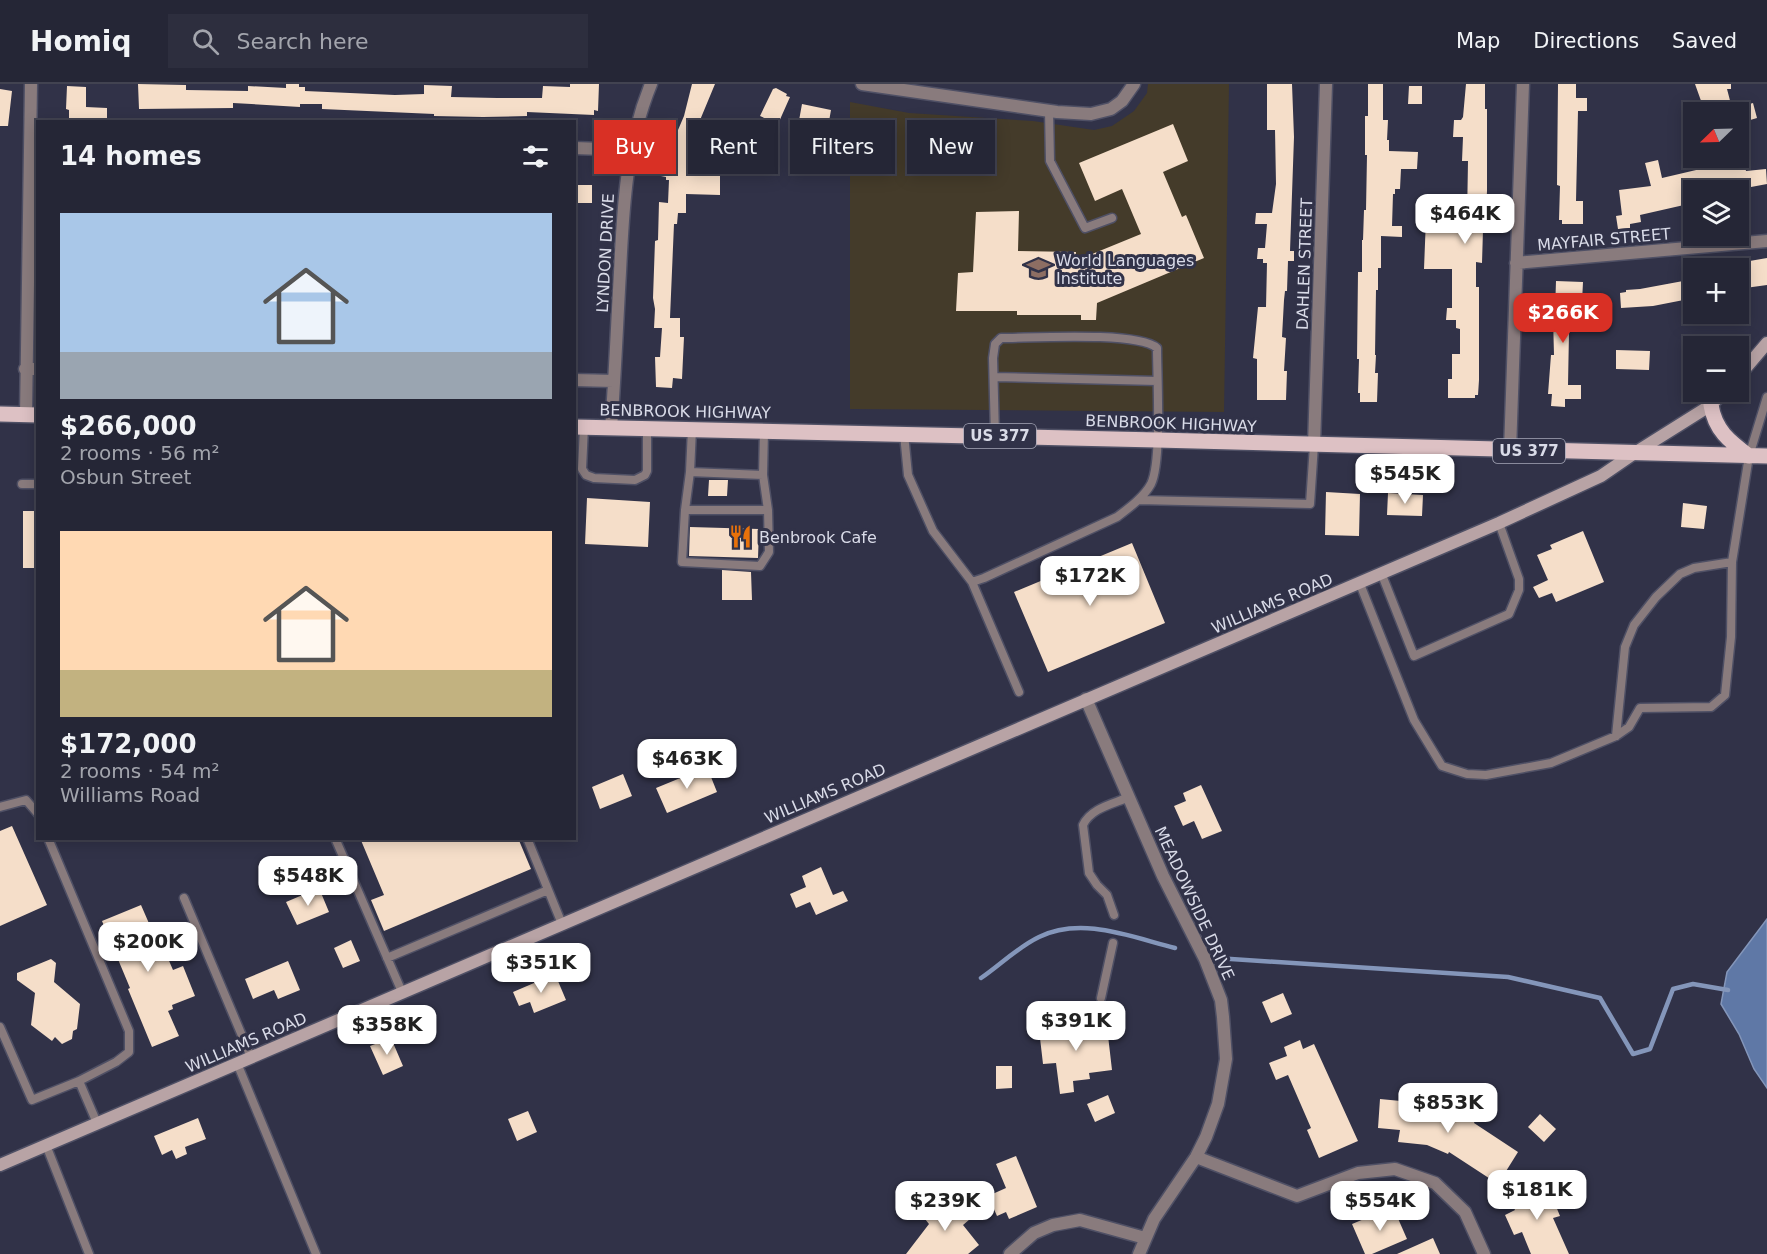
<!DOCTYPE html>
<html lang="en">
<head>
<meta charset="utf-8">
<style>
	body { margin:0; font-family:"DejaVu Sans",sans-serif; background:#2d2e3e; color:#f1f3f6; height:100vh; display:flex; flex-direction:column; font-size:22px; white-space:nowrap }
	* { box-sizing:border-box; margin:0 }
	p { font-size:20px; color:#a3a5ad }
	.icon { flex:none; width:33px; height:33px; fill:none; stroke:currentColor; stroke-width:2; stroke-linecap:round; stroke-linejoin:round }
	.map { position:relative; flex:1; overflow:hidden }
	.details { position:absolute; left:36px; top:36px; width:540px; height:720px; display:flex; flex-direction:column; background:#252636; border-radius:0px; box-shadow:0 3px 15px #0003,0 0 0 2px #424351 }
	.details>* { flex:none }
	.hud { position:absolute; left:594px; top:36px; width:570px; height:54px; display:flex; gap:12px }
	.needle { width:39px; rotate:247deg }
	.fabs { position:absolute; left:1683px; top:18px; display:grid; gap:12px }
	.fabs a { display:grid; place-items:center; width:66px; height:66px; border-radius:0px; background:#252636; box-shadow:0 3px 15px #0003,0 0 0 2px #424351; font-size:30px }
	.price { position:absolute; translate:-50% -51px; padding:0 14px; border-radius:12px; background:#fff; color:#222; font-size:20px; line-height:39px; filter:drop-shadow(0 2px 3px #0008) }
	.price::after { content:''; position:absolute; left:50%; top:36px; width:18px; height:14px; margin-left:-9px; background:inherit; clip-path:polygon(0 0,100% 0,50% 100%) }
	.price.current { background:#d93025; color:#fff }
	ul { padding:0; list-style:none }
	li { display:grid; align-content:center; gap:12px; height:318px; padding:0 24px }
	li span { display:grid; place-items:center; height:186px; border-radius:0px; color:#555 }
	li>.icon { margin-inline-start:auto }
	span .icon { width:108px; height:108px; fill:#fffc; stroke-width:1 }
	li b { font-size:26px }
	h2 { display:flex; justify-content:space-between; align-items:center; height:72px; padding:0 24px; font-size:26px }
	.chip { padding:0 21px; border-radius:0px; background:#252636; box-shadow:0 3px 15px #0003,0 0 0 2px #424351; font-size:21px; line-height:54px }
	.chip.current { background:#d93025; color:#fff }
	header { display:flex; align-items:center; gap:36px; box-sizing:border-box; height:84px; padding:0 30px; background:#252636; border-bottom:2px solid #424351 }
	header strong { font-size:28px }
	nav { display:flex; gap:33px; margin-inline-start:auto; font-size:21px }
	.search { width:420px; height:54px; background:#2d2e3e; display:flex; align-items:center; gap:15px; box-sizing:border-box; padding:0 21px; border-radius:0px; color:#a3a5ad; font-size:22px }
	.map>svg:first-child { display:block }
</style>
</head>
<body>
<header>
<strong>Homiq</strong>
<div class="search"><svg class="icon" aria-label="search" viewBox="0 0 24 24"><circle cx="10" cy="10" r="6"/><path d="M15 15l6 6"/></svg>Search here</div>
<nav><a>Map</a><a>Directions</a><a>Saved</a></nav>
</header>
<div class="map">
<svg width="1767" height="1170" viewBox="0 0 1767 1170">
	<rect width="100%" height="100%" fill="#313248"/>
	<path fill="#443b2a" d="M1148,0h81l-5,328 -374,-3v-307l59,11 124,8 61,9 18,-4 22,-15 13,-18z"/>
	<path fill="#5f78a6" stroke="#8496ba" stroke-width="1.5" d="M1767,835v169l-13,-19 -15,-35 -18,-30 6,-32z"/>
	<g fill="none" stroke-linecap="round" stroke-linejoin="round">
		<path stroke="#8496ba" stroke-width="4.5" d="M1216,874l292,19 92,21 33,56 17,-5 23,-60 20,-5 35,6
			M981,894c19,-13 37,-31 58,-41 43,-21 92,0 136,11"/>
	</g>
	<path fill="#f5dec9" d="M138,0l48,1v5l62,1v-5l38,2v-4h13v3h6v4l90,4 29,-1v-9l28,1 -1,11 46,1h45l1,-12 27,1v-3h29l-1,27 -4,-1v5l-67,-3v4l-44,1 -49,-1v-2l-112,-5v-5h-22v3l-67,-4v5l-94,1z
		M692,0h23l-27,65 6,3 -6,14h8v7h24v22l-34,-1v19h-8l-1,11h-3l-4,94h10v19h4l-2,42 -9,-1 -1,10 -16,-1 -1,-30h5l2,-29h-8l1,-19 -2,-11 2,-57 3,-1 1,-38 9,1 1,-23h-3v-3l-5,-1 13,-31 -2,-1 12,-28z
		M1267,0h25l2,53 -4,114h4v10h-6l-1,30h-2l-1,9 -2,37 4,1 -2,33h3l-1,29h-29v-41l-4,-1 5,-51h8l1,-44h-4v-4h-6l1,-11h7l2,-24h-12l1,-11h16l4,-29 -1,-54h-8z
		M1368,0h15v36h5l-1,20h2v11l29,1 -1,17h-16l-1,20h-5v5h-2l-1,32h10v11l-21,-1v32h-3v22h-2l-1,65h1l-1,18h3l-1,29h-17v-9h-2l1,-34h-2l1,-87h4v-32h1l1,-30h2l1,-55h-2v-39h3z
		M1466,0h19v25h2v82l-2,39h-2l-1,33 -6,-1v25h3v93l-1,15h-3v3h-27v-19h4v-25h8v-25l-4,-1v-8h-10l1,-12h5v-39h-28l2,-51 41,1 1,-58h-6l1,-24h-10l1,-17h7l2,-3z
		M1558,0h18v14h11v13h-9l-2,90h7v23h-21v-4h-3l1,-34 -3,-1z
		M1695,0h36v5h-4l6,23h-28z
		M67,2l19,1v20l21,1v12l-38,-1v-9l-3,-1z
		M1409,2h13v18h-14z
		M776,4l11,6 -1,2 4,1 -12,27 -18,-8 13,-27z
		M0,5l12,2 -4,35h-8z
		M1753,19l4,15 -17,5 -4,-15z
		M802,20l29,6 -3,17 -11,-2 -1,5 -18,-4z
		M1173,40l15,37 -25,11 19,45 4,-2 18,43 -107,45 -1,17h-15v-5h-64v-4h-61l2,-38 15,-1 3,-60 43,-1 -1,40 58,1 -1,9 66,-27 -19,-45 -27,12 -16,-38z
		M1658,76l4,18 47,-11 1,2 34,-7 2,9 20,-2 1,15 -32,6h-54l3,15 -44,10 1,7 -11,2v4l-12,1 -2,-13 6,-1 -3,-25 32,-4 -6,-23z
		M574,101h18v18h-18z
		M1767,174v27l-29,4v-26z
		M1694,195v19l-41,8 -32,2 -1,-15 6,-1v-2l14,-1z
		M1556,197l27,1 -1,20h-11l-1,30h-1l-1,53h13v14h-16v8l-14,-1 1,-12h-4l3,-39h3l-1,-38 2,-6z
		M1616,266l34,1 -1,19 -33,-1z
		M709,396h19l-1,16h-19z
		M1326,408l34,2 -1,42 -34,-1z
		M1388,409l35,2 -1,21 -35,-1z
		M587,414l63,4 -2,45 -63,-3z
		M1683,419l24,3 -3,23 -23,-2z
		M23,427h15v57h-15z
		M690,443l69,2 -1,29 -69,-2z
		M1583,447l21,51 -48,20 -4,-9 -13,5 -6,-11 15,-7 -11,-25 15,-6 -2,-4z
		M1132,459l33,80 -117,49 -34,-80z
		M722,486l29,2 1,28h-30z
		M707,683l10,25 -50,21 -11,-25z
		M623,690l9,22 -32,13 -8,-22z
		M1201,701l21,46 -20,8 -8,-18 -11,5 -9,-20 12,-5 -3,-8z
		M12,742l35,79 -47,21v-95z
		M360,754h158l13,31 -147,62 -13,-31 13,-5z
		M821,783l12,28 10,-4 5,10 -32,14 -6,-13 -14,6 -6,-14 16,-7 -4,-11z
		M319,804l10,24 -32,13 -11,-23z
		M141,821l10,23 3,-2 19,44 10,-4 12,30 -23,9 1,4 -5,2 11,25 -27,11 -24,-58 2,-1 -28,-67z
		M351,856l9,21 -17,7 -9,-20z
		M51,875l5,4 -2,19 26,22 -3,25 -4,2 -1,8 -10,5 -7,-7 -3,4 -21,-16 4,-32 -18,-13v-7z
		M288,877l12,29 -22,9 -4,-9 -21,9 -8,-20z
		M555,890l11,26 -32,13 -4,-11 -11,4 -6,-14z
		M1283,909l9,21 -21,9 -9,-21z
		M1072,927l3,20 32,-4 5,43 -23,3 1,6 -17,2 1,11 -14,2 -4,-31 -13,1 -3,-26 20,-3 -3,-22z
		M391,954l12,28 -20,9 -13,-29z
		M1300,956l3,9 11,-5 44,97 -39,17 -12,-28 4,-2 -23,-53 -12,5 -7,-17 18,-7 -3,-9z
		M996,982h16v22l-16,1z
		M1108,1011l7,18 -20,9 -8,-18z
		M1380,1015l62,6 2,-4 33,14 -3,8 44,29 -20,32 -49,-32 -1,2 -21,-9 -29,-3 2,-12 -22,-2z
		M528,1027l9,21 -20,9 -9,-22z
		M1540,1030l16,15 -12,13 -16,-15z
		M198,1034l8,21 -21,8 2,7 -11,5 -4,-9 -10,5 -8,-19z
		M1016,1072l21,51 -28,12 -3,-7 -9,4 -9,-20 18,-8 -10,-24z
		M1546,1098l14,34 -7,2 16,36h-38l-9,-22 -8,3 -9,-20 10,-5 -6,-13z
		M955,1116l15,19 -7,6 16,20 -11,9h-62l23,-30 -8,-10 15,-12 7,8z
		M1393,1123l14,32 -35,15h-7l-13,-30z
		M1433,1154l7,16h-43z"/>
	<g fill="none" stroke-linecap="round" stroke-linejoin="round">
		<defs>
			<path id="lane" d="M1049,27l1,50 35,67 27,-10
				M994,293l163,4
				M584,343l-2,42 4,6 8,3 41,2 10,-5 2,-4v-43
				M692,345l-2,43 -5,38h83l-5,-35 1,-44
				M904,350l4,41 25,56 39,51 12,-4 133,-61c12,-9 27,-20 34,-33 11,-22 6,-107 6,-136 -20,-17 -126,-10 -156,-10l-6,6 -2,14 2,78
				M690,388l73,3
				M22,400h16
				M1138,416l172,4 4,-59
				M685,426l-3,52 78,4 9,-14 -1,-42
				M1382,491l32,81 95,-42 10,-24v-11l-20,-56
				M972,498l47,110
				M1360,500l54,136 28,46 25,8 19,1 65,-12 65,-27 13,-9 11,-19 71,-1 14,-12 6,-58 1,-75 17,-106 18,-59
				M1616,652l9,-89 9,-22 22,-28 24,-23 14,-6 38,-6
				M0,723l26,-7 12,14
				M48,754l81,193v21l-13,10 -37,19 18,42
				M335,754l67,154
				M527,754l35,86
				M184,814l67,159
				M1114,831l-7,-20 -10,-10 -8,-12 -6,-48c8,-17 30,-21 46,-28
				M387,874l161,-68
				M1101,914l12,-55
				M0,943l32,73 47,-19
				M237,979l79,191
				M46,1061l43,109"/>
			<path id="street" d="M862,0l195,28 34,2 20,-5 11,-8 12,-17
				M574,64l57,2
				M1516,179l251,-22
				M25,285h13
				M574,296l40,1
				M26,331l5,-331
				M611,344c4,-52 6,-104 9,-156 3,-64 6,-127 31,-188
				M1314,361l12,-361
				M1510,366l13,-366
				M1086,615l77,177 42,83 16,41 2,17 3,42 -8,45 -12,33 -10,20 -42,62 -15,35
				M1196,1073l101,39 61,-23 37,-4 40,14 30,29 19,42
				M1010,1170l24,-21 19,-8 27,-5 65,18"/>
			<path id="secondary" d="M1738,293l29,-34
				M0,1081l1499,-642 102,-47 32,-22 78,-49 13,-13"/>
			<path id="primary" d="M1711,321c4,25 18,36 38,51
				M0,330l38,1
				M574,343l583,13 610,16"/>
		</defs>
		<use href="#lane" stroke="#4f5065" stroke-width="11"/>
		<use href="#street" stroke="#4f5065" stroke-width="15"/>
		<use href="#secondary" stroke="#4f5065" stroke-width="15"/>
		<use href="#primary" stroke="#4f5065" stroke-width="18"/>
		<use href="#lane" stroke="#897b7d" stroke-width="8"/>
		<use href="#street" stroke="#897b7d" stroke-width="12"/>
		<use href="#secondary" stroke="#b8a3a5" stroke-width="12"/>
		<use href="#primary" stroke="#ddc1c4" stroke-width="15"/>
	</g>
	<defs>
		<symbol id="school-bare" viewBox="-9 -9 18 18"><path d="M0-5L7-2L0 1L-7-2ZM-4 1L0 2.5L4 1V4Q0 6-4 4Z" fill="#8d6e63" stroke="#313248" stroke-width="2.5" paint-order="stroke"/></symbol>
		<symbol id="restaurant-bare" viewBox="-9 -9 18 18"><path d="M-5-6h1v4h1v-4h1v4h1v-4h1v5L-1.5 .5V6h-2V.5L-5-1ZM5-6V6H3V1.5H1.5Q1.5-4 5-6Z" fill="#e8710a" stroke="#313248" stroke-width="2.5" paint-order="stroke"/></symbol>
	</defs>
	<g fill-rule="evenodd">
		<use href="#school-bare" x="1022" y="168" width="33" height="33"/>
		<use href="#restaurant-bare" x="724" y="436" width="33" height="33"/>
	</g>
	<g text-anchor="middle" stroke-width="6" stroke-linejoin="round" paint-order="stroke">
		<g fill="#313248" stroke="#a7a8b8" stroke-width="1.5">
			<rect x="964" y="340" width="72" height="24" rx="4.5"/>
			<rect x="1493" y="355" width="72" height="24" rx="4.5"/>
		</g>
		<g font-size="15" font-weight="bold" fill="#d9dbe8">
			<text x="1000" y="357">US 377</text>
			<text x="1529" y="372">US 377</text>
		</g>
		<g font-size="16" fill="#d9dbe8" stroke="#313248">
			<text transform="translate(1604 155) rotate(-5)" y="6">MAYFAIR STREET</text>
			<text transform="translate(605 169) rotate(-87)" y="6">LYNDON DRIVE</text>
			<text transform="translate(1304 180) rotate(-88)" y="6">DAHLEN STREET</text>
			<text transform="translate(685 327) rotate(1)" y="6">BENBROOK HIGHWAY</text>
			<text transform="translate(1171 339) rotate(2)" y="6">BENBROOK HIGHWAY</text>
			<text transform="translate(1272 519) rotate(-23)" y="6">WILLIAMS ROAD</text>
			<text transform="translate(825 709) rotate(-23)" y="6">WILLIAMS ROAD</text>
			<text transform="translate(1195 819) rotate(65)" y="6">MEADOWSIDE DRIVE</text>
			<text transform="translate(246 958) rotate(-23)" y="6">WILLIAMS ROAD</text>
		</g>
		<g font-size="16" fill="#d9dbe8" stroke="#313248" text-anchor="start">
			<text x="1056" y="182">World Languages<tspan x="1056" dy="18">Institute</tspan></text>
			<text x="759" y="459">Benbrook Cafe</text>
		</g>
	</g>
</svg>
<div class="fabs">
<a><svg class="needle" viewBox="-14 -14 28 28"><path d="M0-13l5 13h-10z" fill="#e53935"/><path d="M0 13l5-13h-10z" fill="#a3a5ad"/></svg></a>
<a><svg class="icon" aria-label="layers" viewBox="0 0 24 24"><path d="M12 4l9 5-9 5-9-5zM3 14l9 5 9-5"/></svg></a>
<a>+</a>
<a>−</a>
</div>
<b class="price" style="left:1465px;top:161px">$464K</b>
<b class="price current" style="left:1563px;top:260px">$266K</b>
<b class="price" style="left:1405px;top:421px">$545K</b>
<b class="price" style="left:1090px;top:523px">$172K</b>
<b class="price" style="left:687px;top:706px">$463K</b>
<b class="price" style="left:308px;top:823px">$548K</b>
<b class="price" style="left:148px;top:889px">$200K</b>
<b class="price" style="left:541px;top:910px">$351K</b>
<b class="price" style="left:1076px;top:968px">$391K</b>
<b class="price" style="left:387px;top:972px">$358K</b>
<b class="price" style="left:1448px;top:1050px">$853K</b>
<b class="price" style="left:1537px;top:1137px">$181K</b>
<b class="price" style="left:945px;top:1148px">$239K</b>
<b class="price" style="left:1380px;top:1148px">$554K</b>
<div class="hud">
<a class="chip current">Buy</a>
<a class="chip">Rent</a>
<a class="chip">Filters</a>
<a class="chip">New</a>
</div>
<section class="details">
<h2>14 homes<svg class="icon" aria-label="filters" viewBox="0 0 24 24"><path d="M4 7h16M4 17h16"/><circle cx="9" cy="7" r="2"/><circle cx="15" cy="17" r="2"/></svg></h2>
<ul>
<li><span style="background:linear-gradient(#a9c7e8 75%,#9aa5b1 0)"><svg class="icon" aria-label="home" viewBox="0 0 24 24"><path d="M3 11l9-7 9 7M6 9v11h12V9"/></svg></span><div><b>$266,000</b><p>2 rooms · 56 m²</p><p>Osbun Street</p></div></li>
<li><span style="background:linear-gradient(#ffd9b3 75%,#c2b280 0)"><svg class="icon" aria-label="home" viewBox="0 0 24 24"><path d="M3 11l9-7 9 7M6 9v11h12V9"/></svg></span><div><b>$172,000</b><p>2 rooms · 54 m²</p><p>Williams Road</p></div></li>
</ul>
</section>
</div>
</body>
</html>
